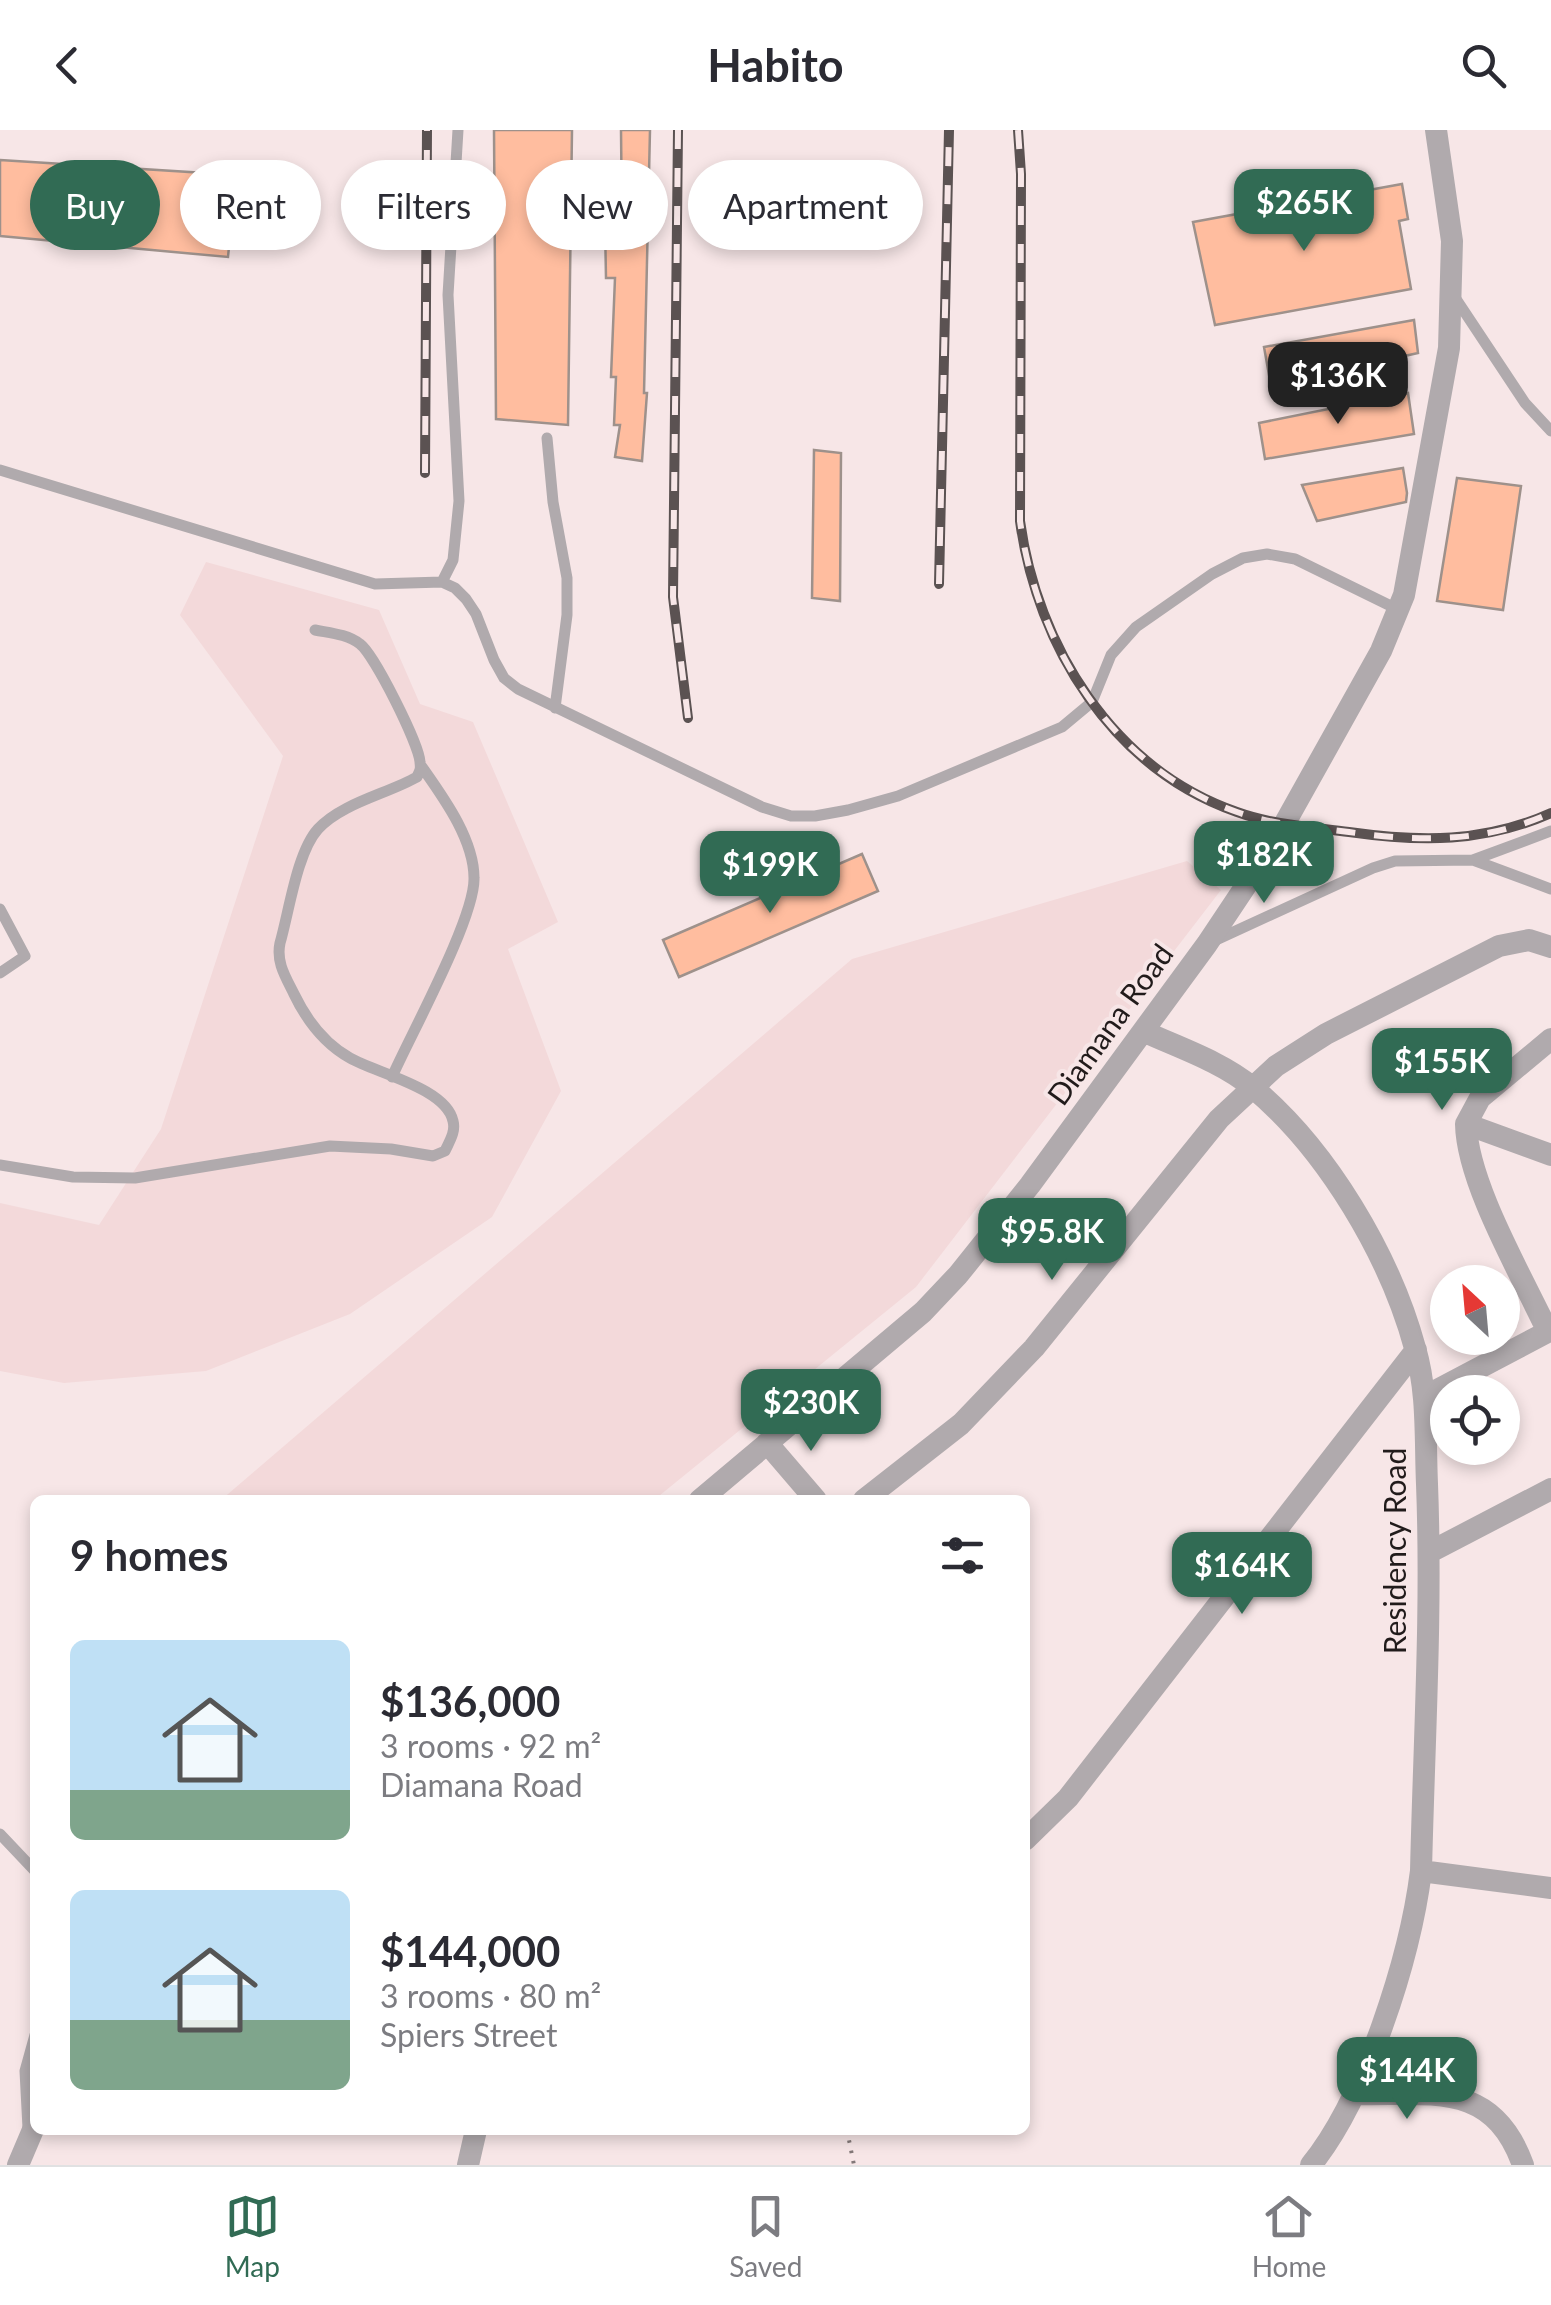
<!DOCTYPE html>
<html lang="en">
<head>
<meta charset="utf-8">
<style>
	body { margin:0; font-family:Lato,sans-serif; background:#f7f7f7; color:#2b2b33; height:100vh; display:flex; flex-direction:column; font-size:38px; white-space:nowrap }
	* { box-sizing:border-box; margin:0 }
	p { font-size:32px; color:#7c7c81 }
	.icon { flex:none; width:55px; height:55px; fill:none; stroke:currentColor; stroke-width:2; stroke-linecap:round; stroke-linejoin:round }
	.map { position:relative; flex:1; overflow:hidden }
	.drawer { position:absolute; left:30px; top:1365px; width:1000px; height:640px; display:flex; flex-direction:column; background:#fff; border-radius:15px; box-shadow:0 5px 15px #0003 }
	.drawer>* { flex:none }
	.hud { position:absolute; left:30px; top:30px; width:1000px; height:90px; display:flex; gap:20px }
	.needle { width:65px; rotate:334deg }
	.tools { position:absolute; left:1430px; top:1135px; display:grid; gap:20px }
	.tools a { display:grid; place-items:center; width:90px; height:90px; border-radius:50%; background:#fff; box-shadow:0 5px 15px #0003; font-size:50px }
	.price { position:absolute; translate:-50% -85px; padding:0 22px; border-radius:20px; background:#316b54; color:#fff; font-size:32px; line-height:65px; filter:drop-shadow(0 2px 5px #0008) }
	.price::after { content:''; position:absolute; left:50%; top:60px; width:30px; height:22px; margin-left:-15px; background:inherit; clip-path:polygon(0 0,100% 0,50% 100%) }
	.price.active { background:#222; color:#fff }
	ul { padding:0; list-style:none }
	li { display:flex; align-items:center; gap:30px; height:250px; padding:0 40px }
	li span { display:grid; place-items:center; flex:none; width:280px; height:200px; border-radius:15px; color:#555 }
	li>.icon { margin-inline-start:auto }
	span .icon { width:120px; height:120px; fill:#fffc; stroke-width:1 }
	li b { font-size:42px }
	h2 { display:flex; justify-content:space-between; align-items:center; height:120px; padding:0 40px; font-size:42px }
	.tag { padding:0 35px; border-radius:45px; background:#fff; box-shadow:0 5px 15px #0003; font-size:35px; line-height:90px }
	.tag.active { background:#316b54; color:#fff }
	header { display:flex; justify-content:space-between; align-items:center; height:130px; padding:0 40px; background:#fff; font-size:45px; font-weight:700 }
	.tab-bar { display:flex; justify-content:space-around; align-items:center; height:140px; border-top:2px solid #e1e1e2; background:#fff; font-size:28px; color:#7c7c81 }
	.tab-bar a { display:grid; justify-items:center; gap:5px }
	.tab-bar .active { color:#316b54 }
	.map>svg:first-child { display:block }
</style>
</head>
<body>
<header><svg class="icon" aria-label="back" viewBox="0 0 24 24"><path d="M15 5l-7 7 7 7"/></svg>Habito<svg class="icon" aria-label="search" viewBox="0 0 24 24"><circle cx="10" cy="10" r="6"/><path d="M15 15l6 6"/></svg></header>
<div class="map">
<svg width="1551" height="2035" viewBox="0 0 1551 2035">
	<rect width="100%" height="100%" fill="#f7e6e7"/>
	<path fill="#f3d9da" d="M206,432l173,48 41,94 53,18 85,200 -50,27 53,142 -69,126 -142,97 -144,57 -142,12 -64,-12v-168l99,22 62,-96 122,-373 -103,-141z
		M1187,731l34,29 -305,397 -262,213h-433l631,-541z"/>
	<path fill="#ffbd9f" stroke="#9e918b" stroke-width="2.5" d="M494,0h78l-4,295 -72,-6z
		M621,0h29l-6,263h3l-5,68 -27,-4 5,-32h-6l2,-48h-5l4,-99h-9l-1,-53h17z
		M0,30l236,15 -8,82 -228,-21z
		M1402,54l6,35 -9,2 12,68 -196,36 -22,-103z
		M1414,190l4,33 -147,33 -7,-39z
		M1408,263l6,41 -149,25 -6,-36z
		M814,320l27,3 -1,148 -28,-3z
		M1403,338l4,25 -1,9 -89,19 -15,-36z
		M1457,348l64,8 -18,124 -66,-9z
		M862,724l16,37 -199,86 -16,-37z"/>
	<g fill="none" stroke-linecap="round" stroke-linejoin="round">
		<path stroke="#837878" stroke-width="4" stroke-dasharray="2.5 8" stroke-linecap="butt" d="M847,2000l7,35"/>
		<path stroke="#b0aaad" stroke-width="11" d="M1454,166l71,107 26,28
			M547,308l6,64 14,76v37l-12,93
			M0,340l375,114 67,-2 13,6 11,11 10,15 18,46 10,18 14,11 244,118 29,9h24l33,-6 50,-14 164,-69 30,-25 19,-47 25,-28 76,-53 31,-16 24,-4 28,5 104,51
			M442,452l11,-22 6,-59 -11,-206 10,-165
			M1473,730l78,29
			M0,779l25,47 -25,17
			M1216,810l157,-72 22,-7 78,-1 78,-29
			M392,947c19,-43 83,-159 82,-199 0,-39 -31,-81 -52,-111
			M0,1035l73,12 62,1 195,-32 61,3 42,7 12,-5c4,-9 11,-19 8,-30 -7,-33 -77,-48 -103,-63 -25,-14 -44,-39 -56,-64 -9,-18 -18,-32 -14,-51 9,-31 17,-91 38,-114 24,-26 69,-35 99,-52 3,-7 4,-7 3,-15 -1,-18 -46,-108 -60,-118 -13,-10 -30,-11 -45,-14
			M0,1704l35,37
			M28,1998l-3,-57 10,-36"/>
		<path stroke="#b0aaad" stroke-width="22" d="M1145,902c35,16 77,30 107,55 75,62 138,169 163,261 13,44 10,91 12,136 5,129 -3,258 -6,387 -11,87 -55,226 -110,294
			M1551,909l-71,59 -14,26 85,31
			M1466,994c1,59 56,152 82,208
			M1424,1267l127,-67
			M767,1313l49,57
			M700,1370l223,-188 35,-37 72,-90 177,-241 64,-96 110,-197 23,-56 45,-247 3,-107 -16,-111
			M864,1370l97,-76 73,-76 185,-229 57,-53 50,-32 173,-88 30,-6 22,7
			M1430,1422l121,-63
			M1025,1710l43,-42 348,-448
			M1421,1741l130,17
			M1355,1964c75,2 137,-15 168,71
			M18,2035l17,-40
			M468,2035l8,-35"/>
		<defs>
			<path id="rail" d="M678,0l-5,467 15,121
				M1018,0l3,44 -1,347c17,125 93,248 217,291 36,13 75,15 112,20 71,10 135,11 202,-19
				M425,343l2,-343
				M939,454l10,-454"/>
		</defs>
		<use href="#rail" stroke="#5b5252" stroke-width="10"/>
		<use href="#rail" stroke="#f7e6e7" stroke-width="6" stroke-dasharray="19" stroke-linecap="butt"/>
	</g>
	<g text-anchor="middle" stroke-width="8" stroke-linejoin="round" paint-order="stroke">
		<g font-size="30" fill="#211b1b" stroke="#f7e6e7">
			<text transform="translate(1111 895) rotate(-54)" y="10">Diamana Road</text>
			<text transform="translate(1396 1421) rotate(-90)" y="10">Residency Road</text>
		</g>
	</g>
</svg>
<div class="tools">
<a><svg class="needle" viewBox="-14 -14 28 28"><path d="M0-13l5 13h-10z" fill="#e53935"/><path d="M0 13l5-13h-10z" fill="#7c7c81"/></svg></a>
<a><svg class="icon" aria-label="locate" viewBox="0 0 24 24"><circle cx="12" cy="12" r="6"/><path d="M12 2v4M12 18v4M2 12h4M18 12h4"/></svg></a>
</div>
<b class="price" style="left:1304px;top:124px">$265K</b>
<b class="price active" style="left:1338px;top:297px">$136K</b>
<b class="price" style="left:1264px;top:776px">$182K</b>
<b class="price" style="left:770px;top:786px">$199K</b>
<b class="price" style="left:1442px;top:983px">$155K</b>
<b class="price" style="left:1052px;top:1153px">$95.8K</b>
<b class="price" style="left:811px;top:1324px">$230K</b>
<b class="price" style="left:1242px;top:1487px">$164K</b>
<b class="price" style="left:1407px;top:1992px">$144K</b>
<div class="hud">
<a class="tag active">Buy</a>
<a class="tag">Rent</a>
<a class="tag">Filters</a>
<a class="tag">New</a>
<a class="tag">Apartment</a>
</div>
<section class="drawer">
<h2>9 homes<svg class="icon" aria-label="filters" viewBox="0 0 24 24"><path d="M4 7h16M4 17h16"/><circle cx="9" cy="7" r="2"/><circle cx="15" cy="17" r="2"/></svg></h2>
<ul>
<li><span style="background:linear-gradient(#bfe0f5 75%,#7fa58c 0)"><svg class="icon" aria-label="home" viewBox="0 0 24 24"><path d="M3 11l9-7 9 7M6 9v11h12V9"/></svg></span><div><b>$136,000</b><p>3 rooms · 92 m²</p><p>Diamana Road</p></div></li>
<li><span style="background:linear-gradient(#bfe0f5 65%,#7fa58c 0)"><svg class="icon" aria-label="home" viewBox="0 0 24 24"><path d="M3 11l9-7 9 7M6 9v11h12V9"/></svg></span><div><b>$144,000</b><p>3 rooms · 80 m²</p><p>Spiers Street</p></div></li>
</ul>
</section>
</div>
<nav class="tab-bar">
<a class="active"><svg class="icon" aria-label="map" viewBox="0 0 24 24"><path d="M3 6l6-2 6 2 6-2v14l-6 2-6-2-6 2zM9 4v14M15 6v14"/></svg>Map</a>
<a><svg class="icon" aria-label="saved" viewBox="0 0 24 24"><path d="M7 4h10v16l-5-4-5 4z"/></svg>Saved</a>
<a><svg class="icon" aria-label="home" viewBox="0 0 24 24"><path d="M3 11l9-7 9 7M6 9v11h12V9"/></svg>Home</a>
</nav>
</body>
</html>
